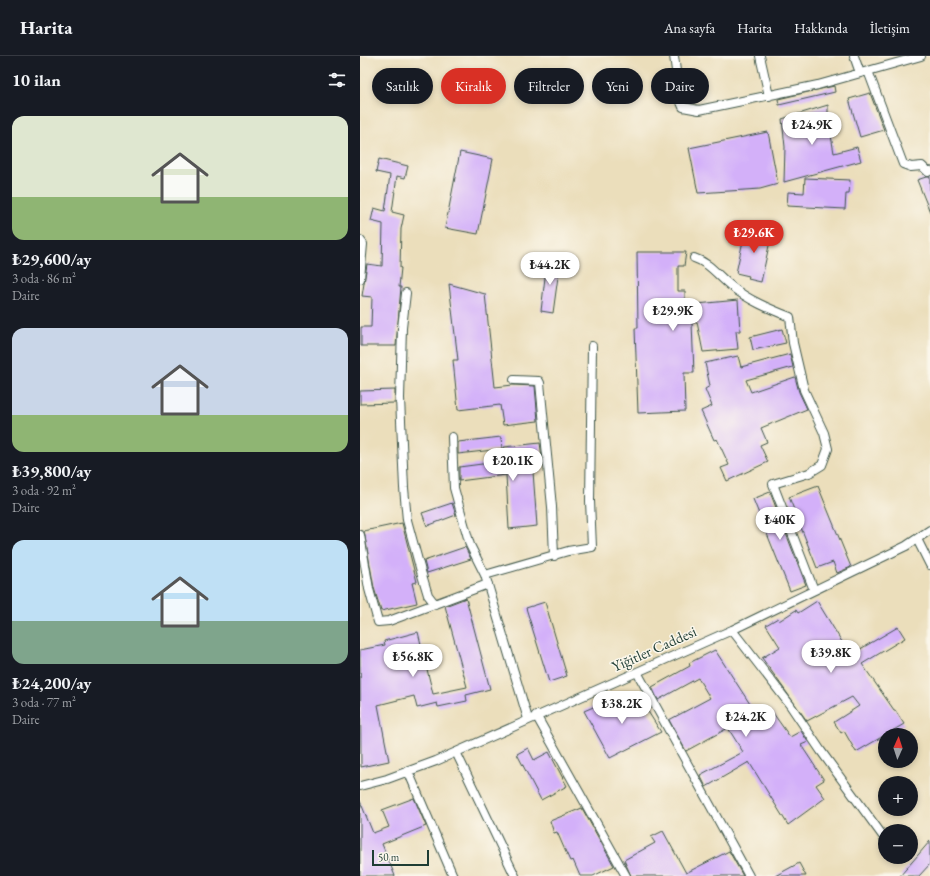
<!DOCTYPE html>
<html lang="tr">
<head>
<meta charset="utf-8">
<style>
	body { margin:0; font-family:"EB Garamond",serif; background:#20242c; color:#f1f3f6; height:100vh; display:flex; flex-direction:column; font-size:15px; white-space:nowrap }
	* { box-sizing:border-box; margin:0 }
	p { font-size:13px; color:#9ea1a6 }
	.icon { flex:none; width:22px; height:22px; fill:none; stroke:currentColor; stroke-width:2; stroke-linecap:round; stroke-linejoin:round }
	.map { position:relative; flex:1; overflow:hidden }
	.panel { display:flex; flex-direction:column; background:#171b24; width:360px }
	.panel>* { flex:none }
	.guide { position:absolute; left:12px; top:12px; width:380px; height:36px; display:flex; gap:8px }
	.needle { width:26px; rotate:3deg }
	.tools { position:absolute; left:518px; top:672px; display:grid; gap:8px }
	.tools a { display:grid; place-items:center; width:40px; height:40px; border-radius:50%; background:#171b24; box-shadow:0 2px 6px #0003; font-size:20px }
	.scale { position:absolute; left:12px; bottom:10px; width:57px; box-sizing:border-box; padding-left:4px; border:2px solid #1f3d34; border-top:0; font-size:11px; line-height:14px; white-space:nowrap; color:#1f3d34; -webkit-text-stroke:3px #fbf7ec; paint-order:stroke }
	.price { position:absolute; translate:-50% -34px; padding:0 9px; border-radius:14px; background:#fff; color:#222; font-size:13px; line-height:26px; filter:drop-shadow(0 1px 2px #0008) }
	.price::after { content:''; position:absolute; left:50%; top:24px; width:12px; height:9px; margin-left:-6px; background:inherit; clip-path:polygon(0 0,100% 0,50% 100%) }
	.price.on { background:#d93025; color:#fff }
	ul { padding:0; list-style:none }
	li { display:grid; align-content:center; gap:8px; height:212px; padding:0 12px }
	li span { display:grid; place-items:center; height:124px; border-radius:12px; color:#555 }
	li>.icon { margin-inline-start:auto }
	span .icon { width:72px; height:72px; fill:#fffc; stroke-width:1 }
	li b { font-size:17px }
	h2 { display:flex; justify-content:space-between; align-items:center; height:48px; padding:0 12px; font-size:17px }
	.pill { padding:0 14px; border-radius:18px; background:#171b24; box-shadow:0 2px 6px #0003; font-size:14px; line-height:36px }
	.pill.on { background:#d93025; color:#fff }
	header { display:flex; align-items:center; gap:24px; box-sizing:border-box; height:56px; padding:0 20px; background:#171b24; border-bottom:1px solid #363941 }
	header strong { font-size:19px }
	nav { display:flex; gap:22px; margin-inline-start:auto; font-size:14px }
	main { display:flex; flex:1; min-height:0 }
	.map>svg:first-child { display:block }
</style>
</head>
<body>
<header>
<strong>Harita</strong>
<nav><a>Ana sayfa</a><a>Harita</a><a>Hakkında</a><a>İletişim</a></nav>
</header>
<main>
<section class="panel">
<h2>10 ilan<svg class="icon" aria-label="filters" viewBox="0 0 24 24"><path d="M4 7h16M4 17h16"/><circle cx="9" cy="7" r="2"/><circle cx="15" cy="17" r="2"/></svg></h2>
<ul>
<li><span style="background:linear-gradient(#dfe7d0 65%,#8fb573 0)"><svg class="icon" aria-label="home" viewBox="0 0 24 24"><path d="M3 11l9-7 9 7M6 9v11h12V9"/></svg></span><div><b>₺29,600/ay</b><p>3 oda · 86 m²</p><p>Daire</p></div></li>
<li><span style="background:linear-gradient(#c9d6e8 70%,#8fb573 0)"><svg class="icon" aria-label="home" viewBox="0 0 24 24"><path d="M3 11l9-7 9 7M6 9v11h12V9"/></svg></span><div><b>₺39,800/ay</b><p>3 oda · 92 m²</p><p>Daire</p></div></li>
<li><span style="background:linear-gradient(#bfe0f5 65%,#7fa58c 0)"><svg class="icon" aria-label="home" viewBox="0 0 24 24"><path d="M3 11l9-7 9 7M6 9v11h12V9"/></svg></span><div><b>₺24,200/ay</b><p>3 oda · 77 m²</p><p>Daire</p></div></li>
</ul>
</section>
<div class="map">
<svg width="570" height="820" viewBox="0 0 570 820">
	<rect width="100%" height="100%" fill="#fbf7ec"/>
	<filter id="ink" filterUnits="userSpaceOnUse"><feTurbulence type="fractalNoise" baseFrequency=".025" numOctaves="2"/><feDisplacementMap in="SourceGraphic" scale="8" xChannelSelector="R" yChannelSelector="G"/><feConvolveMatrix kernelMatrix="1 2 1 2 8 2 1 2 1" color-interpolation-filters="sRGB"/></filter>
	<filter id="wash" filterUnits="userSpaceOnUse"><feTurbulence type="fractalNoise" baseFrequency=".012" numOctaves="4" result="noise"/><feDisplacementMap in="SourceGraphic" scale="16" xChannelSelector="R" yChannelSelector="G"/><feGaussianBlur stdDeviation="0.9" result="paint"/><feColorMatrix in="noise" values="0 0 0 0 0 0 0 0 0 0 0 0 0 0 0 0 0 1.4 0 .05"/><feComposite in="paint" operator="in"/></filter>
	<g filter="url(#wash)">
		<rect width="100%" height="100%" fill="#ebdebb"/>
		<g id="blocks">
			<path fill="#d3b0f9" d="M474,30l1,6 -56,13 -1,-6z
				M510,37l14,37 -24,7 -11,-38z
				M468,49v13l6,35 23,-6 4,14 -77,21 1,-35 -3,-28z
				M408,76l10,52 -18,5 -62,4 -9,-45z
				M100,96l33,7 -15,75 -33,-6z
				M19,103l29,7 -3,12 -8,-2 -5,36 12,3 -3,14 -1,39h1l-2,19h2l-5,59h-35v-19h10l1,-30 -10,-1 5,-32 15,2 1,-42 -12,-3 3,-13 11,3 5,-36 -14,-3z
				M566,121h4v35l-13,-32z
				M445,122l45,2 -1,14h-3l-1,15 -58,-3 1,-14 16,1z
				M386,171l26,5 -11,50 -13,-3 1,-3 -13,-3z
				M277,196h49l-2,14h-6v25h7v19l12,-1v-5l41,-4 2,31h-4l2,18 -35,3 -6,-30 -5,1 2,50h-10l1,38 -47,2 -3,-85h3z
				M187,205l13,1 -7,51 -12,-2z
				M89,228l36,10 10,93 18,-2 22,1 3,35 -35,4 -3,-20 -42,5 -5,-50h5z
				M422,273l4,14 -33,7 -3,-13z
				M430,298l3,13 -47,13 5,12 44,-15 4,15 8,17 -46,19 6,14 -7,3 8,17 -41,19 -6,-13 8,-3 -12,-26 -3,1 -13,-29 11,-5 -7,-17 5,-3 -5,-23 33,-7 3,11z
				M35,334v13l-35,1v-13z
				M141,381l1,12 -44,5v-12z
				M180,387l2,14 -10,1 5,68 -28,3 -3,-54 -47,6v-14l46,-6 -1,-14z
				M458,430l33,81 -14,6 -4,-11 -16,6 -28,-71z
				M410,436l36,93 -16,6 -37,-92z
				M92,447l4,12 -29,11 -5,-13z
				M42,467l15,59 -5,1 5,20 -36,8 -7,-23 -10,-57z
				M105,491l6,12 -44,14 -3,-12z
				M106,542l24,91 -24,6 1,6 -29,6 -1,-4 -20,5 -3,-12 -36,9 11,56 -28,6 -1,-117 25,-5 -1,-4 34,-9 15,62 34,-7 -22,-81z
				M457,545l33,54 48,-28 7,11 -43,26 32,46h1l9,14 -48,28 -12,-21 -3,2 -7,-11 25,-16 -7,-9 -45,24 -45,-63 18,-11 -14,-22 12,-7 1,3 17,-11 2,3z
				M185,546l22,74 -18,6 -23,-74z
				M355,594l46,71 12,-8 17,24 11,-6 7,11 -7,3 23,35 -8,5 9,13 -37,27 -39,-63 -43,25 -6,-12 43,-23 -15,-24 -42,23 -17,-31 41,-22 -12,-20 -40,22 -6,-13 38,-21 -1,-3z
				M259,640l4,12 17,-9 21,33 -51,26 -26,-47z
				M168,692l6,12 15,-8 18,34 -26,14 -24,-46z
				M54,742l12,28 -44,18 13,32h-35v-75l13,32 16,-6 -7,-17z
				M222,752l32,58 -21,10h-13l-7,-16 -3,1 -6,-13 -7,-16 -3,1 -4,-12z
				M303,775l23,42 43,-22 14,25h-112l-7,-16 31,-17 -4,-6z
				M570,785v23l-11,12h-19z
				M439,807l7,13h-31z"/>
		</g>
	</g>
	<g filter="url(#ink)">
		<use href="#blocks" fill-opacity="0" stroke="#3e5548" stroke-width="1"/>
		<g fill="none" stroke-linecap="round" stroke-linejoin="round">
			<defs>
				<path id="street" d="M314,0l6,44 3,7 16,3 119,-25 103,-29
					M400,0l9,40
					M494,0l6,17
					M508,15l35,93 8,3 11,-1 6,6 2,-1
					M0,184l3,4 -3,35
					M334,202c16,5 24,18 37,28 17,14 39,23 59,31l3,26 11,47 20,43 4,16 -6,16 -13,8 -36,11 41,106
					M46,237l-4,35 -2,70 4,90 3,32 15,55 6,20 7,9
					M154,324l25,1 1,2 12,124 2,49
					M92,381l2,51 16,57 15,30 43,144
					M0,479l9,54 9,33 11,-1 99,-37
					M557,483l13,26
					M125,519l83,-24 24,-4 -2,-46 2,-155
					M372,574l58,75 31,46 64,88
					M277,616l112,204
					M176,659l90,161
					M96,696l59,124
					M48,715l45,105
					M0,730l27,-7 49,-18 296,-131 174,-84 24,-16"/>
			</defs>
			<use href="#street" stroke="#3e5548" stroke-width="10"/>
			<use href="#street" stroke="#fff" stroke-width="8"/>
		</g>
	</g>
	<g text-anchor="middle" stroke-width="3" stroke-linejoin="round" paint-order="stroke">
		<g font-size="15" fill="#1f3d34" stroke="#fbf7ec">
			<text transform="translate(294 593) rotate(-24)" y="5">Yiğitler Caddesi</text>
		</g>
	</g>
</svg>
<div class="tools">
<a><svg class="needle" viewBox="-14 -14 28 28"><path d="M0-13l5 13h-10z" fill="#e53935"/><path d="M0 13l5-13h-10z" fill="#9ea1a6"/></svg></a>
<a>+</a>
<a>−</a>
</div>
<div class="scale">50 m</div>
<b class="price" style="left:452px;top:90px">₺24.9K</b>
<b class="price on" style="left:394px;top:198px">₺29.6K</b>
<b class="price" style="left:190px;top:230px">₺44.2K</b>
<b class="price" style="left:313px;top:276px">₺29.9K</b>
<b class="price" style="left:153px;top:426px">₺20.1K</b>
<b class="price" style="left:420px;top:485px">₺40K</b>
<b class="price" style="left:471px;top:618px">₺39.8K</b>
<b class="price" style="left:53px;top:622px">₺56.8K</b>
<b class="price" style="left:262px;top:669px">₺38.2K</b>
<b class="price" style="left:386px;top:682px">₺24.2K</b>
<div class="guide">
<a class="pill">Satılık</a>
<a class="pill on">Kiralık</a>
<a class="pill">Filtreler</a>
<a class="pill">Yeni</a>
<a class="pill">Daire</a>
</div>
</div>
</main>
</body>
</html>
